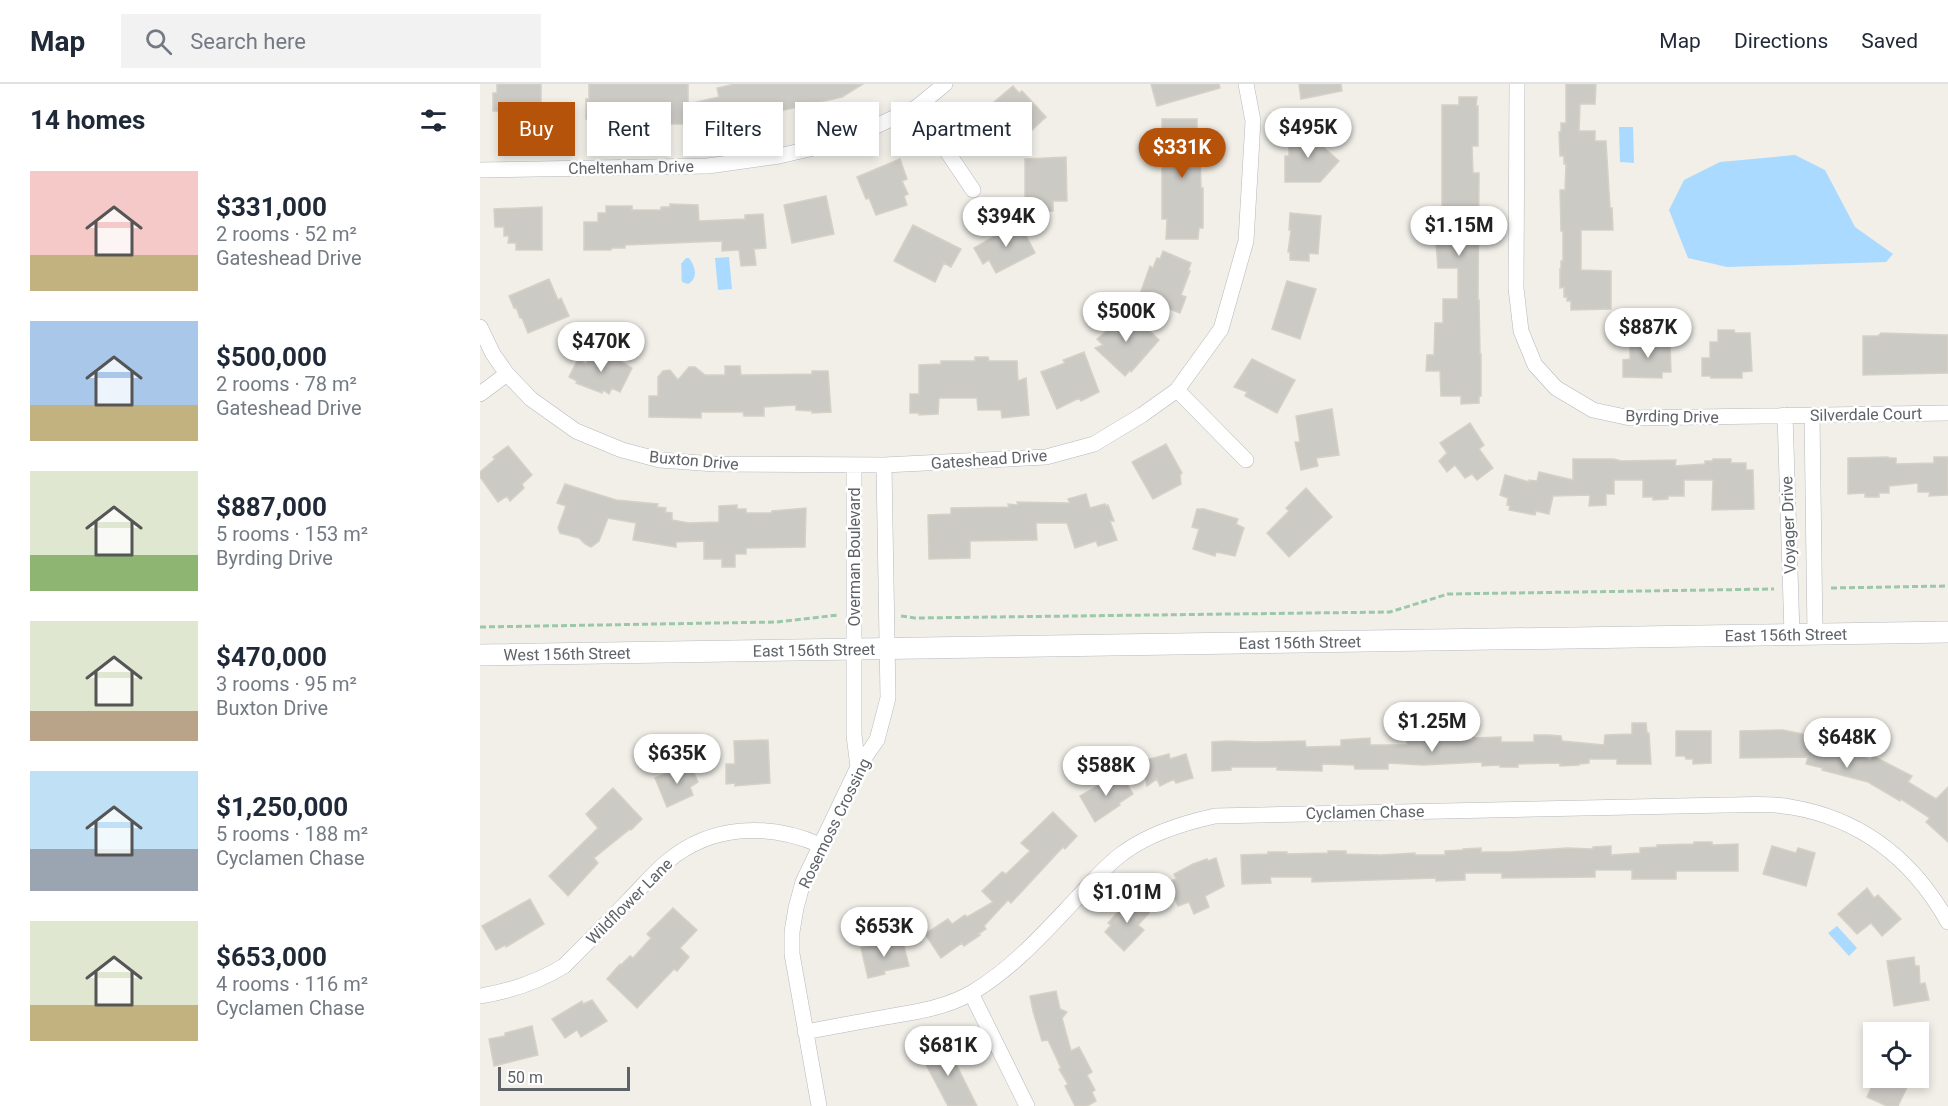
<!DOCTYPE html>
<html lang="en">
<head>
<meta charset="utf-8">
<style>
	body { margin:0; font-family:Roboto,sans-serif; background:#f2f2f3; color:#1f2937; height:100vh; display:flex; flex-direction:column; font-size:22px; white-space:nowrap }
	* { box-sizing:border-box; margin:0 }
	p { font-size:20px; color:#747a83 }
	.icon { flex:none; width:33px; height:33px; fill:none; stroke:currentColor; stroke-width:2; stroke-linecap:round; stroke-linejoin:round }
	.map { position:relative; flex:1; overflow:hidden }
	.details { display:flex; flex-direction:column; background:#fff; width:480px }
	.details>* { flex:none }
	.hud { position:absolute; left:18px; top:18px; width:570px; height:54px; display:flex; gap:12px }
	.controls { position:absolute; left:1383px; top:938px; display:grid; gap:12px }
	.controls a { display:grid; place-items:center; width:66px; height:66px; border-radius:0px; background:#fff; box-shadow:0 3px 9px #0003; font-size:30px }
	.scale { position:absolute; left:18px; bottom:15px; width:132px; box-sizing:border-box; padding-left:6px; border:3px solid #5f6368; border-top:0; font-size:16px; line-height:21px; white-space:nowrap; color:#5f6368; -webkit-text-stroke:4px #fff; paint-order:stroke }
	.price { position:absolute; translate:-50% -51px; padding:0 14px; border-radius:21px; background:#fff; color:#222; font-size:20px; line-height:39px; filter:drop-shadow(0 2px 3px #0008) }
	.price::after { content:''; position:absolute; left:50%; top:36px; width:18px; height:14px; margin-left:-9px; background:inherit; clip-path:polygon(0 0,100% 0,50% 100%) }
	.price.current { background:#b45309; color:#fff }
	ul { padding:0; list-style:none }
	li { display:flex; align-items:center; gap:18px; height:150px; padding:0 30px }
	li span { display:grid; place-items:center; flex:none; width:168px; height:120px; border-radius:0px; color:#555 }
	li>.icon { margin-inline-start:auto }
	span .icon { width:72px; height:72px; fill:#fffc; stroke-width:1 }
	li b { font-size:26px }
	h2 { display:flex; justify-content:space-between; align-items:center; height:72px; padding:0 30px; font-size:26px }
	.chip { padding:0 21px; border-radius:0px; background:#fff; box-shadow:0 3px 9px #0003; font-size:21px; line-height:54px }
	.chip.current { background:#b45309; color:#fff }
	header { display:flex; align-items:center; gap:36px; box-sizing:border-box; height:84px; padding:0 30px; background:#fff; border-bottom:2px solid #e0e1e3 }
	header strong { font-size:28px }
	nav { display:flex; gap:33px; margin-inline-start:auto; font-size:21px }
	.search { width:420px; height:54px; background:#f2f2f3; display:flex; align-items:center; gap:15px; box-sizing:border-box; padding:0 21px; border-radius:0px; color:#747a83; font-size:22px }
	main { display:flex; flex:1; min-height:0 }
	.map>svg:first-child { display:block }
</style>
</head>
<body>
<header>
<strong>Map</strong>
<div class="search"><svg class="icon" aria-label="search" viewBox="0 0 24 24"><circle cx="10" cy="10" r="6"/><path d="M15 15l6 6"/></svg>Search here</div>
<nav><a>Map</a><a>Directions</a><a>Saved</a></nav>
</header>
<main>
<section class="details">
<h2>14 homes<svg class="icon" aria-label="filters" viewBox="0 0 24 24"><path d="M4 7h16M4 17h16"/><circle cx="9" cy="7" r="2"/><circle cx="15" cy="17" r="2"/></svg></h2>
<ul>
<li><span style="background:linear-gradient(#f6c9c9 70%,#c2b280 0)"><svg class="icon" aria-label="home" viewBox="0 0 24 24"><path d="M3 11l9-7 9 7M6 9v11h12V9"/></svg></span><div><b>$331,000</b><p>2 rooms · 52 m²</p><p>Gateshead Drive</p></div></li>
<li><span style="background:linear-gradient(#a9c7e8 70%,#c2b280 0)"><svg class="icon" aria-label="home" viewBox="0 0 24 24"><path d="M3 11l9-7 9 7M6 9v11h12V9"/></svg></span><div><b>$500,000</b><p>2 rooms · 78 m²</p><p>Gateshead Drive</p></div></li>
<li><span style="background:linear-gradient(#dfe7d0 70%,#8fb573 0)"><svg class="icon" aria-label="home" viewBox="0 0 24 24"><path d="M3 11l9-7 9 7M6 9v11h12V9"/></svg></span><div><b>$887,000</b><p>5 rooms · 153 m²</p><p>Byrding Drive</p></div></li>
<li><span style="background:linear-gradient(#dfe7d0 75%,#b9a48a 0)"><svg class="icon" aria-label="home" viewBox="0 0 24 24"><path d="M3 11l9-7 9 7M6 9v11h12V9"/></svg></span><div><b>$470,000</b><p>3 rooms · 95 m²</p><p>Buxton Drive</p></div></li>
<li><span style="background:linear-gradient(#bfe0f5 65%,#9aa5b1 0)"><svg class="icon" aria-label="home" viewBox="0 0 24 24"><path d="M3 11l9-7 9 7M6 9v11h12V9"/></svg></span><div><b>$1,250,000</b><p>5 rooms · 188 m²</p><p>Cyclamen Chase</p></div></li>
<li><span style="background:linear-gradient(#dfe7d0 70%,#c2b280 0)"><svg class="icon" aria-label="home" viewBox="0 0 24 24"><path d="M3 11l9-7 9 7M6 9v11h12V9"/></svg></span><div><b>$653,000</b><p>4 rooms · 116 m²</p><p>Cyclamen Chase</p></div></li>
</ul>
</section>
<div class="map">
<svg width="1468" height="1022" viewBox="0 0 1468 1022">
	<rect width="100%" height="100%" fill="#f1efe8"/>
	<path fill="#aadaff" d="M1139,43h14l1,36 -14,-1z
		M1315,71l30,15 30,57 38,27 -7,8 -159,5 -39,-9 -19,-48 15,-30 36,-18z
		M249,173l3,32 -14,1 -3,-32z
		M206,174h3c6,8 10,20 -1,26l-6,-2c-1,-4 0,-14 -1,-18z
		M1357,842l20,22 -8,8 -21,-23z"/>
	<path fill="#cccac5" stroke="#d6d1c6" stroke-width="1.5" d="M17,0h44v23h5v19h-45v-15h-8v-18h4z
		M109,0h99v20l31,-7 -2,-9 18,-4h128l-21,13 -76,17 1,3 -27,5 -1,-6 -16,4v-2l-35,4v2h-18v-6h-38l1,6h-14l-1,-3 -28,1v-3h-4v-20h3z
		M671,0h68l1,4 -63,18z
		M819,0h42l1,7 -41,8z
		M1086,0h30l-1,20h-15l-1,27h16v10h11l4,67h2l1,22h-32v40l30,1v38l-40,1v-9h-4v-4h-3v-10l-4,1v-19h1v-8h2v-30h-2l-1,-41h5l1,-26h-2v-8h-4l-1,-24h2v-9h5z
		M533,2l6,7 3,-2 24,26 -30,28 -5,-6 -2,2 -13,-14 5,-4 -13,-16z
		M979,13h18l-1,9h2v40h-6l1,27h6l-1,127h1l1,54h1v42h-2v7l-18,1v-8h-20l-1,-25h-14l1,-16h7l1,-32h8v-24h15v-31h-20l-2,-24 2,-2v-16h4v-121h17z
		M682,35h35v10h2l1,16 1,43h2v40h-4l-1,11h-32l1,-20h-5z
		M812,47h17l1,3h10v10l19,17 -19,21h-35v-26h4v-16l3,-1z
		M586,73l1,44h-14v10l-28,1v-53z
		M420,75l7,20 -5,2 6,13 -4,2 3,9 -31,10 -7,-17 -3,1 -9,-22z
		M346,112l8,38 -42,9 -8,-38z
		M190,120l28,1 1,16 46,-2v-4l18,-1 3,34 -12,1 2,16 -15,1 -2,-16 -17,1v-10l-97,4v3h-13l-1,2h-27v-28h14v-9h8v-7h26v4h29v-3h9z
		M62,123v43h-26v-7h-8l1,-7h-5v-9h-9l-1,-18z
		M810,129l31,3 -3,38 -9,-1v8l-19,-1v-8h-2l3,-22h-2z
		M539,138l16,31 -39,20 -7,-13 -6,4 -9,-16z
		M433,141l48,24 -10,18 -7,-4 -9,19 -41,-21z
		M683,167l28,12 -3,8h2l-9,24 5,2 -6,16 -41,-16 11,-31 3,2 4,-10 3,1z
		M69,195l9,21 3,-2 8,18 -41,17 -6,-15h-2l-4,-11 -2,1 -5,-12z
		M807,197l29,8 -16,50 -28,-10z
		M647,225l32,31 -28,32 -1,-2 -5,6 -30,-28 8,-3 -6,-6 11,-9 -2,-2 8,-8 2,1z
		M1238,246h16l1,3h15l2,38 -10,1v6h-31l-1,-2h-8v-18h8v-16h8z
		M1401,249l67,2v38l-85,2v-39h15z
		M1174,254v4h16l1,30h-9v6l-39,-1v-17l7,-1v-16h9v-4z
		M115,263l37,21 -12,24 -8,-4 -3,6 -6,-4 -1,3 -26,-10 1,-2 -8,-4 9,-18 8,5z
		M604,268l15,40 -18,9 -2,-3 -22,11 -16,-37 24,-9 -2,-3z
		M495,273h13l1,4h28l1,20 8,-3 3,37 -27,3 -1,-8h-23l-1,-12h-38l-1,16 -19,1v-2h-9v-19h9v-29l22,-1v-3h34z
		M772,275l43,21 -18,33 -32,-17 2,-4 -13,-5z
		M245,282h15l1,9 71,-1v-3h16l3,41 -19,1v-2l-16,-1v-5l-32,2v9h-20l-1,-4h-42v6l-52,-1v-21h9v-19l5,-6 7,-1 8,10 11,-13h6l10,8h20z
		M852,325l7,46 -23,3 2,8 -17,4 -6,-28h5l-4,-26z
		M990,339l14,22 -5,4 14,19 -16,12 -5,-6 -7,4 -10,-13 -8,7 -8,-11 8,-8 -7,-10z
		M686,360l16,29 -2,2 1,9 -28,15 -21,-37z
		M28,362l24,29 -10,9 2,4 -14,13 -3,-5 -9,6 -18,-25v-5l15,-13 -2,-2z
		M1408,373v1h8v6l38,-1v-6h14v38l-19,1 1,-4h-12v-9l-29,3v7h-10v4h-14v-4l-17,1v-36z
		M1093,375h41l7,2 55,-1 -1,6 30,-2v-3h7l1,-2h18v4h15v7h7l1,39 -42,1 1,-30h-29v16h-16v3l-15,1v-3h-10v-17h-29v14h-8v11l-17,1 1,-11 -37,1 -4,18 -13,-3 -1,4 -26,-5 1,-4 -3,-1 1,-7 -8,-3 5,-20 24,7v-2l8,1 2,-9 34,8z
		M85,400l51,16 42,4 -1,3 9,1 -1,4 7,1v7l17,3 30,-1v-16l18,-1v4h9v4h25l1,-2 34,-3 -1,39 -59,1v6h-11v13h-13v-8h-18v-18l-28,1v5l-43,-7 3,-17 -28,-5 -9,23 -8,6 -6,-3 -6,-6 -19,-5 -2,-5 8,-22 -9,-3z
		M826,404l26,29 -43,40 -22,-24 22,-22 -3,-3z
		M606,410l4,14 15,-4 1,2 2,-1 6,16h-4l7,19 -19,6 -2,-5 -21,7 -8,-25h-31l1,17 -67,1v17l-41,1 -1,-44 23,-1v-6l58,-1 -1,-3 10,1 -1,-3 53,1 -2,-4z
		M717,425h7l34,10 -2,5 8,4 -9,28 -19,-4 -1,4 -22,-7 6,-20 -7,-2z
		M1152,639h14l1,10h2l2,31h-34v-5h-28v4l-10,1v1l-19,1v-3l-42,1v3h-18v-2l-18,1v-4l-59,3 -35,-2v6h-33l-1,-4 -32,-1v7l-45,-1v-3h-46v3l-19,1v-29l16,-1 28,1 49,-1 1,6 35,-1v-6l29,-2v7h37v-6l66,1v-2l28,-1v5h33v-7h15l12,1 1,5 42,4 1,-10 27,-1z
		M1303,646l49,10 -2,6 41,14 2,-4 39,20 -4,6 28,17 12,-12v55l-22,-20 4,-4 -29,-19 -1,2 -32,-19 -46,-12 1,-2 -17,-4 2,-7 -68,1v-27z
		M1196,647h35v32l-18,1v-5h-7l-1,-3h-9z
		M288,656l2,43 -35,3v-3l-9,1v-20h9l-1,-23z
		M689,670l1,5 16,-5 7,24 -17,5 -2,-4 -14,7 -3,-7 -10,7 -5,-25z
		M210,680l8,18 -8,5 3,8 -26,12 -12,-29z
		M640,689l13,21 -14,9 1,2 -25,17 -15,-26z
		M133,704l29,31 -11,11 -1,-1 -36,29 4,5 -30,33 -19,-20 49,-48 -12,-14z
		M573,728l24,24 -12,13 -2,-2 -52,56 -3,-3 -24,26 2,3 -8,5 2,1 -16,11 -2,-3 -21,15 -16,-24 23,-15 4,5 13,-9 2,2 26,-15 -11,-11 20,-19 4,2 24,-23 -9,-8z
		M1214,758h18v3l26,-1v27h-62v8h-44v-9h-37v7l-93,1v-5h-37v7l-29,1v-3l-124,4v-5h-42l1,6 -29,1 -1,-29 27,-1v-2h19v2l41,-1v-2h18v3l34,1 35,-2v2h30v-4l18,-1v-1l18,-1v4h29l57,-4 26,1v-2l18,-1v9l29,-2v-5l17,-1v-2l37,-1z
		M1292,762l24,7 2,-5 17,5 -9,33 -43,-12z
		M736,774l8,28 -19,10 4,11 -15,7 -5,-12 -11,4 -10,-24 8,-3 -2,-5 19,-10 14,-5 1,2z
		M1387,804l7,10 4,-3 23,24 -19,17 -11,-13 -14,11 -19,-20z
		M651,813l18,16 -11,12 6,5 -20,21 -19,-19 6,-7 -3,-2z
		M50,815l14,25 -38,23 -1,-2 -9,5 -14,-24z
		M193,824l24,22 -17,18 9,9 -12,14 -3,-2 -37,39 -30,-29 13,-15 1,1 9,-9 3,2 18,-20 -4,-4z
		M422,855l7,27 -25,5 1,3 -17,4 -7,-30z
		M1434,873l1,9h4l1,18 5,-1 4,17 -35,6 -7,-45z
		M576,907l4,18 7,3 -5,6 9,33 8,-4 13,25 -5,3 8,15 -3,2 4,9 -9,5h-12l-10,-20 3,-2 -9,-15 2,-1 -13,-28 -6,1 -9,-30 -3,-15z
		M112,916l15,21 -26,16 -4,-7 -12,8 -13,-19 30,-18 1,3z
		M52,942l6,29 -44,11 -5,-27 16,-3v-3z
		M465,958l32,64h-29l-27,-51z
		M1396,993h36l-14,29h-11l-20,-9z"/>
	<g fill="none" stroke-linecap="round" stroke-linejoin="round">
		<defs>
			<path id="street" d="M1037,0l-1,204 5,43 14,34 21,23 37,22 37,8 318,-5
				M437,23l56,83
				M0,86l228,-4 71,-10 65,-15 73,-34 28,-23
				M0,243l13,27 14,20 24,25 45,32 46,19 38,10 55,4 169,1 162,-8 48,-13 48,-29 35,-25 44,-61 25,-88 7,-120 -7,-37
				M697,306l69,70
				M0,310l27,-20
				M1305,331l7,219
				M1332,331l3,219
				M374,381v270l4,32
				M491,909l56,113
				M0,912c31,-5 58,-14 84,-30 22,-22 44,-44 65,-66 13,-13 25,-28 39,-39 44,-37 102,-38 152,-16
				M325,948c27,-5 54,-10 81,-15 30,-5 60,-9 87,-25 40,-24 72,-60 104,-94 15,-16 29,-33 46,-45 27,-20 60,-30 92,-37l511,-11c21,0 44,-2 65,2 71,12 122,53 157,115
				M339,1022l-27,-152v-22l4,-24 7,-26 55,-115 19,-27 11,-42 -4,-233"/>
			<g id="secondary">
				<path id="s1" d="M0,571l1468,-23"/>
			</g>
		</defs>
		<use href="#street" stroke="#b5b8bc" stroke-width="16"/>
		<use href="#secondary" stroke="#b6babf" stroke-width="22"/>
		<path stroke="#9cc7a9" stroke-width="3" stroke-dasharray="6 3" stroke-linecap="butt" d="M1351,504l117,-2
			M421,532l14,2 475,-6 58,-18 326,-5
			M0,543l297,-5 61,-7"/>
		<use href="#street" stroke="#fff" stroke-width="15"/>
		<use href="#secondary" stroke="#fff" stroke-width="21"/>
	</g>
	<g text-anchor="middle" stroke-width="5" stroke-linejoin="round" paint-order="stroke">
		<g font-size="16" fill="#5f6368" stroke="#fff">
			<text transform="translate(151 83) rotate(-1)" y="6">Cheltenham Drive</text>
			<text transform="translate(1386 330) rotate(-1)" y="6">Silverdale Court</text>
			<text transform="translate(1192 332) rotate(1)" y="6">Byrding Drive</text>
			<text transform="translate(509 375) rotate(-4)" y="6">Gateshead Drive</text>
			<text transform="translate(214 376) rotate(5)" y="6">Buxton Drive</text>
			<text transform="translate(1308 441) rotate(-92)" y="6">Voyager Drive</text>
			<text transform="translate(374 473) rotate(-90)" y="6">Overman Boulevard</text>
			<text dy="6" stroke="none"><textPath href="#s1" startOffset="1306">East 156th Street</textPath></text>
			<text dy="6" stroke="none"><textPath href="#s1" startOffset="820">East 156th Street</textPath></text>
			<text dy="6" stroke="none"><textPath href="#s1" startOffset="334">East 156th Street</textPath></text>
			<text dy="6" stroke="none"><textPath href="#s1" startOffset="87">West 156th Street</textPath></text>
			<text transform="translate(885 728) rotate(-1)" y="6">Cyclamen Chase</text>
			<text transform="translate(354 739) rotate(-64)" y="6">Rosemoss Crossing</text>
			<text transform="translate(149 817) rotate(-45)" y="6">Wildflower Lane</text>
		</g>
	</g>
</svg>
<div class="controls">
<a><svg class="icon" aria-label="locate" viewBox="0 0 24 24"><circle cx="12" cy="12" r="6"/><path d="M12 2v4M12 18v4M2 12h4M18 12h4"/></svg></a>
</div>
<div class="scale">50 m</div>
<b class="price" style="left:828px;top:75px">$495K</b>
<b class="price current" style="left:702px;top:95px">$331K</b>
<b class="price" style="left:526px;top:164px">$394K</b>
<b class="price" style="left:979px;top:173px">$1.15M</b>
<b class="price" style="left:646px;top:259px">$500K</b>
<b class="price" style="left:1168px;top:275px">$887K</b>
<b class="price" style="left:121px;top:289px">$470K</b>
<b class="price" style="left:952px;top:669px">$1.25M</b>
<b class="price" style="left:1367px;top:685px">$648K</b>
<b class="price" style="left:197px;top:701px">$635K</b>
<b class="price" style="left:626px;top:713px">$588K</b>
<b class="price" style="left:647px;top:840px">$1.01M</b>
<b class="price" style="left:404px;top:874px">$653K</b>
<b class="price" style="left:468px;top:993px">$681K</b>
<div class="hud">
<a class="chip current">Buy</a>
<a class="chip">Rent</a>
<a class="chip">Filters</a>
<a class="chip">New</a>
<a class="chip">Apartment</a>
</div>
</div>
</main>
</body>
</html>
